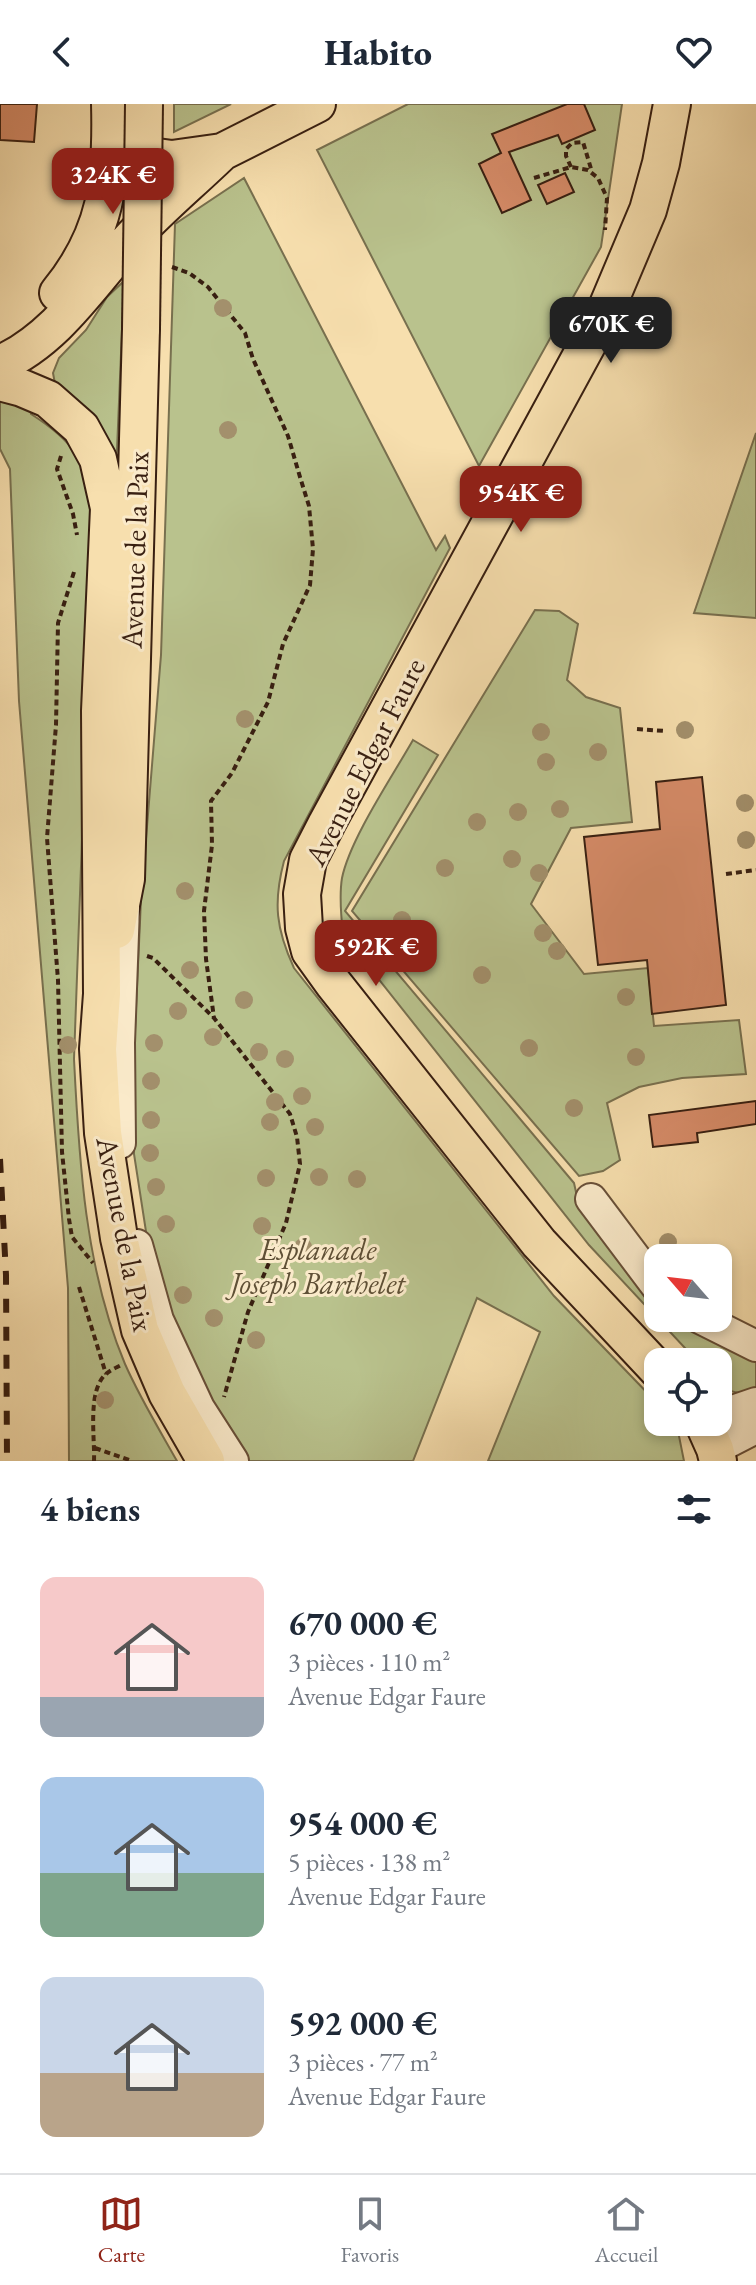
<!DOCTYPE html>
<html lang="fr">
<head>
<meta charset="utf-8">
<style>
	body { margin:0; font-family:"EB Garamond",serif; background:#f2f2f3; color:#1f2937; height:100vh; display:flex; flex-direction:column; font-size:30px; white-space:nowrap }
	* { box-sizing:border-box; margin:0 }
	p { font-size:26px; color:#747a83 }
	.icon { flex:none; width:44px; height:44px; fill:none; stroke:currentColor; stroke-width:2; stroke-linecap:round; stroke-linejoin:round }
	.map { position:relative; height:1357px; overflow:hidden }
	.drawer { display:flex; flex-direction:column; background:#fff; flex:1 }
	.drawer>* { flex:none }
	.needle { width:52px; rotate:298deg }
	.tools { position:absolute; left:644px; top:1140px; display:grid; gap:16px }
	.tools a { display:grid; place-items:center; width:88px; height:88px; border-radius:16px; background:#fff; box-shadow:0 4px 12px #0003; font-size:40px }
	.price { position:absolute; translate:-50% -68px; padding:0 18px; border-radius:16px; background:#8f2418; color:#fff; font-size:26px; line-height:52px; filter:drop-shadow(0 2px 4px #0008) }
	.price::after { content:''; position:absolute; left:50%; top:48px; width:24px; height:18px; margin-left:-12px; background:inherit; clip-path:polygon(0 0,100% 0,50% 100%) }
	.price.selected { background:#222; color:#fff }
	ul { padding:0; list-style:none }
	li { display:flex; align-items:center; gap:24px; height:200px; padding:0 40px }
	li span { display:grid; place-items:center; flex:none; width:224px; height:160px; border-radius:16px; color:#555 }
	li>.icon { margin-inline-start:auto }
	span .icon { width:96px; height:96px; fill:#fffc; stroke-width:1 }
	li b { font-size:34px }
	h2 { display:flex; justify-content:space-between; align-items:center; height:96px; padding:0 40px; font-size:34px }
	header { display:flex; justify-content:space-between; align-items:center; height:104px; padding:0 40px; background:#fff; font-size:36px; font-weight:800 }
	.tabs { display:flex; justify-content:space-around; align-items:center; height:112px; border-top:2px solid #e0e1e3; background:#fff; font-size:22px; color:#747a83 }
	.tabs a { display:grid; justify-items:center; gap:4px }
	.tabs .selected { color:#8f2418 }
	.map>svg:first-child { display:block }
</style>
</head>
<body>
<header><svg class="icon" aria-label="back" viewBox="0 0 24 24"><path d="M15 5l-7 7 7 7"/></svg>Habito<svg class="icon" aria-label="heart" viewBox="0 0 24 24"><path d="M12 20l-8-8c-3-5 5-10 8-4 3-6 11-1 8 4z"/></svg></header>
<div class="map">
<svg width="756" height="1357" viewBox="0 0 756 1357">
	<rect width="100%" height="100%" fill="#f7dfae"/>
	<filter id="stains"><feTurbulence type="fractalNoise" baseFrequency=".0025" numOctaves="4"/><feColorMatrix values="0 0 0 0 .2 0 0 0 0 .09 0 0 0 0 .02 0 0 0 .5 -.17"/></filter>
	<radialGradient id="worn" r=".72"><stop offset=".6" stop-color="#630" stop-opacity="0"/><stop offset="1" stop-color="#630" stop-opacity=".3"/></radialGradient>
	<path fill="#b9c28d" stroke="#78704f" stroke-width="2" d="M174,0h57l-57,28z
		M408,0h214l-21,143 -122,219 -162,-316z
		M244,74l192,372 9,-14 5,12 -166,313c-11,42 -8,68 10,107l260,328 104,108v18h13l8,14 5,25h-196l52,-129 -63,-34 -64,163h-168l-52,-92 -28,-62 -18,-69 -13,-84 1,-124 6,-130 20,-245 14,-431z
		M124,177l-8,193 -60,-85 -3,-16 6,-15 27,-28 21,-33z
		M0,292l30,11 1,7c45,29 53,45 63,96l-20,549c5,102 11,210 51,305 15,34 34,65 52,97h-108l-1,-173 -49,-587 -9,-232 -10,-20z
		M756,329v185l-62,-5z
		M535,506l24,1 19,13 -11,56 19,17 34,11 12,114 -61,6 -40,76 53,70 64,-6 6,58 85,-6 7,54 -64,4 -43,9 -32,16 13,57 -17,11 -24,5 -227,-265z
		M413,636l25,15 -93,156 229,272 2,9 17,27 65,81v18h30l68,36v35c-17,5 -25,6 -38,-7v-20h-20l-109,-117 -246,-311c-2,-18 -4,-38 -1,-56 8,-39 50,-101 71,-138z"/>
	<path fill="#d68b68" stroke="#381f11" stroke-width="2" d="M0,0h37l-3,38 -34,-2z
		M567,0h17l11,26 -33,14 -4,-9 -49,17 22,48 -29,13 -23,-49 22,-11 -9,-19z
		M565,69l9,19 -27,12 -9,-19z
		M702,673l24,228 -74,9 -5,-54 -49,5 -14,-128 76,-8 -4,-47z
		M756,997v23l-59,9 1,9 -45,5 -4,-32z"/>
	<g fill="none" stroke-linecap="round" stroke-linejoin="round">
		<defs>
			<path id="minor" d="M120,1039l-1,-100 5,-136
				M591,1095l67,89
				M137,1141l21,75 41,88 34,53
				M700,1214l56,28
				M718,1312l38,-13
				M715,1345l41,-21"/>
			<path id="major" d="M112,47l60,8 50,-7 95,-48
				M58,189c49,-60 54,-113 52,-189
				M0,260c55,-24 90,-79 128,-122 29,-32 63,-60 94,-90
				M0,278l22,6 26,11 33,29 17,31 11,49 -9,203 2,283 -4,55 5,84 16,105 21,92 27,63 39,68
				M116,826l10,-51 15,-550
				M658,1266l-119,-127 -206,-260 -23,-32 -6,-23 -2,-34 6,-34 19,-37 278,-511 43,-102 13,-47 11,-59
				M703,1318l12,27 3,12"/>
		</defs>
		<use href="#minor" stroke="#684f38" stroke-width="34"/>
		<use href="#major" stroke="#381f11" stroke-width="40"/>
		<path stroke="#381f11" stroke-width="4" stroke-dasharray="6 4" stroke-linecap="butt" d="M571,63l-5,-11v-7l6,-6 11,-1 9,30
			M534,74l37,-11 17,3 10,8 9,20 -2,32
			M172,163l17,6 19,14 37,46 8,26 35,77 12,41 9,29 4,43 -3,36 -27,59 -15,58 -36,71 -21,28 1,44 -8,66 2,48 8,59
			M61,352l-4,13 16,45 4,21
			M74,468l-16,51 -2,102 -9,113 11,142 4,172 7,67 3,18 21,26
			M637,625l28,2
			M726,770l30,-4
			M147,852l6,2 61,60 76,96 7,23 3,27 -14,59 -38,89 -24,85
			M79,1183l27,87
			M95,1344l37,13
			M94,1357c1,-23 -7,-71 12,-87 4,-4 12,-7 17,-10"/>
		<use href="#minor" stroke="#faeaca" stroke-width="30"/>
		<use href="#major" stroke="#f7dfae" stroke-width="36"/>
		<path stroke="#381f11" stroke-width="6" stroke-dasharray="14 14" stroke-linecap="butt" d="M0,1055l6,116 1,186"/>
		<defs>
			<path id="major-bridge" d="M141,225l3,-225"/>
		</defs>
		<use href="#major-bridge" stroke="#381f11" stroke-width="40" stroke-linecap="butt"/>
		<use href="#major-bridge" stroke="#f7dfae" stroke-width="36"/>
	</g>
	<g fill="#a3906c">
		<circle cx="223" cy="204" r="9"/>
		<circle cx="228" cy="326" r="9"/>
		<circle cx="245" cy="615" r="9"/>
		<circle cx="685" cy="626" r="9"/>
		<circle cx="541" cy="628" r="9"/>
		<circle cx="598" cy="648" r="9"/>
		<circle cx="546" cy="658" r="9"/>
		<circle cx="745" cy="699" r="9"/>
		<circle cx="560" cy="705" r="9"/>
		<circle cx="518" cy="708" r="9"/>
		<circle cx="477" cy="718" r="9"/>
		<circle cx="746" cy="736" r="9"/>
		<circle cx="512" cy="755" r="9"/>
		<circle cx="445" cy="764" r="9"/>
		<circle cx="539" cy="769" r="9"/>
		<circle cx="185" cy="787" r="9"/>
		<circle cx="402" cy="816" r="9"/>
		<circle cx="543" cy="829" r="9"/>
		<circle cx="557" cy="847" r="9"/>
		<circle cx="190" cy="866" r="9"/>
		<circle cx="482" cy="871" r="9"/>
		<circle cx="626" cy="893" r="9"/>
		<circle cx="244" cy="896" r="9"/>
		<circle cx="178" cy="907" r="9"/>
		<circle cx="213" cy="933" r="9"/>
		<circle cx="154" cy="939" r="9"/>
		<circle cx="68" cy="941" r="9"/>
		<circle cx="529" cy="944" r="9"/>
		<circle cx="259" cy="948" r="9"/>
		<circle cx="636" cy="953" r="9"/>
		<circle cx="285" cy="955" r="9"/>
		<circle cx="151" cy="977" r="9"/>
		<circle cx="302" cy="992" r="9"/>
		<circle cx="275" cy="998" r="9"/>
		<circle cx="574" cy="1004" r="9"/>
		<circle cx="151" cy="1016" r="9"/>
		<circle cx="270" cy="1018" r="9"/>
		<circle cx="315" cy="1023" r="9"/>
		<circle cx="150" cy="1049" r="9"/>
		<circle cx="319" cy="1073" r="9"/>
		<circle cx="266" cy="1074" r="9"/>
		<circle cx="357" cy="1075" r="9"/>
		<circle cx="156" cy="1083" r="9"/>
		<circle cx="166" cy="1120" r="9"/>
		<circle cx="262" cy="1122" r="9"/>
		<circle cx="668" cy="1138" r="9"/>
		<circle cx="303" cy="1143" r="9"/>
		<circle cx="183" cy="1191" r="9"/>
		<circle cx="214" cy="1214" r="9"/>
		<circle cx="256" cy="1236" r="9"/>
		<circle cx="105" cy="1296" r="9"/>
	</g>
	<g text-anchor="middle" stroke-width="6" stroke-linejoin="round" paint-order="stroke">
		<g font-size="30" fill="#381f11" stroke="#faeaca">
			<text transform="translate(135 446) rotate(-88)" y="10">Avenue de la Paix</text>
			<text transform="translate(365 658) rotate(-63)" y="10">Avenue Edgar Faure</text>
			<text transform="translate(125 1130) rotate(79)" y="10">Avenue de la Paix</text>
		</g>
		<g font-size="30" font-style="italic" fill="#5f5036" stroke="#faeaca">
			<text x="318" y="1156">Esplanade<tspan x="318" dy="34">Joseph Barthelet</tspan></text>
		</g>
	</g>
	<rect width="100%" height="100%" filter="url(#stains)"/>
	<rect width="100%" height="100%" fill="url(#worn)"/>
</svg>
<div class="tools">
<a><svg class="needle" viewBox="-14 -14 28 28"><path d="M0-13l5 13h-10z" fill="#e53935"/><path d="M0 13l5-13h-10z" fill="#747a83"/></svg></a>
<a><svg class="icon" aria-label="locate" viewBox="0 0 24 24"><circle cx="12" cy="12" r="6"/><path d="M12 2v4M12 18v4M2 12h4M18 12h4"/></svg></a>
</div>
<b class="price" style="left:113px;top:112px">324K €</b>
<b class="price selected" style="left:611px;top:261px">670K €</b>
<b class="price" style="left:521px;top:430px">954K €</b>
<b class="price" style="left:376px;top:884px">592K €</b>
</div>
<section class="drawer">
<h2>4 biens<svg class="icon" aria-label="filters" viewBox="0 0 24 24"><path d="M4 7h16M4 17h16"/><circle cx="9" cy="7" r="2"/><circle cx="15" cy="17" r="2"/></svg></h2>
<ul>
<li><span style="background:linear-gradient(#f6c9c9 75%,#9aa5b1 0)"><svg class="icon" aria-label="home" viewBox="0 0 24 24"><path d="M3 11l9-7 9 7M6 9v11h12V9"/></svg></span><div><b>670 000 €</b><p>3 pièces · 110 m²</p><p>Avenue Edgar Faure</p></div></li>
<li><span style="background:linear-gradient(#a9c7e8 60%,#7fa58c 0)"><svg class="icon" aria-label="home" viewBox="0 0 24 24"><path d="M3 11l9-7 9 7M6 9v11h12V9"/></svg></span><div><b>954 000 €</b><p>5 pièces · 138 m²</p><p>Avenue Edgar Faure</p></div></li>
<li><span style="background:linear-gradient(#c9d6e8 60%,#b9a48a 0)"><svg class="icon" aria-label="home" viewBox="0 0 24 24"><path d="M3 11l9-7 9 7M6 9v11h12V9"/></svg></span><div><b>592 000 €</b><p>3 pièces · 77 m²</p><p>Avenue Edgar Faure</p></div></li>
</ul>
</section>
<nav class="tabs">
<a class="selected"><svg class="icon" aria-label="map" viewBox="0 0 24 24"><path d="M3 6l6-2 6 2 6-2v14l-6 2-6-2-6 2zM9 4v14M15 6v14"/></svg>Carte</a>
<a><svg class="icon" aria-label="saved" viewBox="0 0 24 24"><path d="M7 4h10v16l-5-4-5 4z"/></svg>Favoris</a>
<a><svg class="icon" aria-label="home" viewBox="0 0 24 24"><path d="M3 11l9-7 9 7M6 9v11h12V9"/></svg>Accueil</a>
</nav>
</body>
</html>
